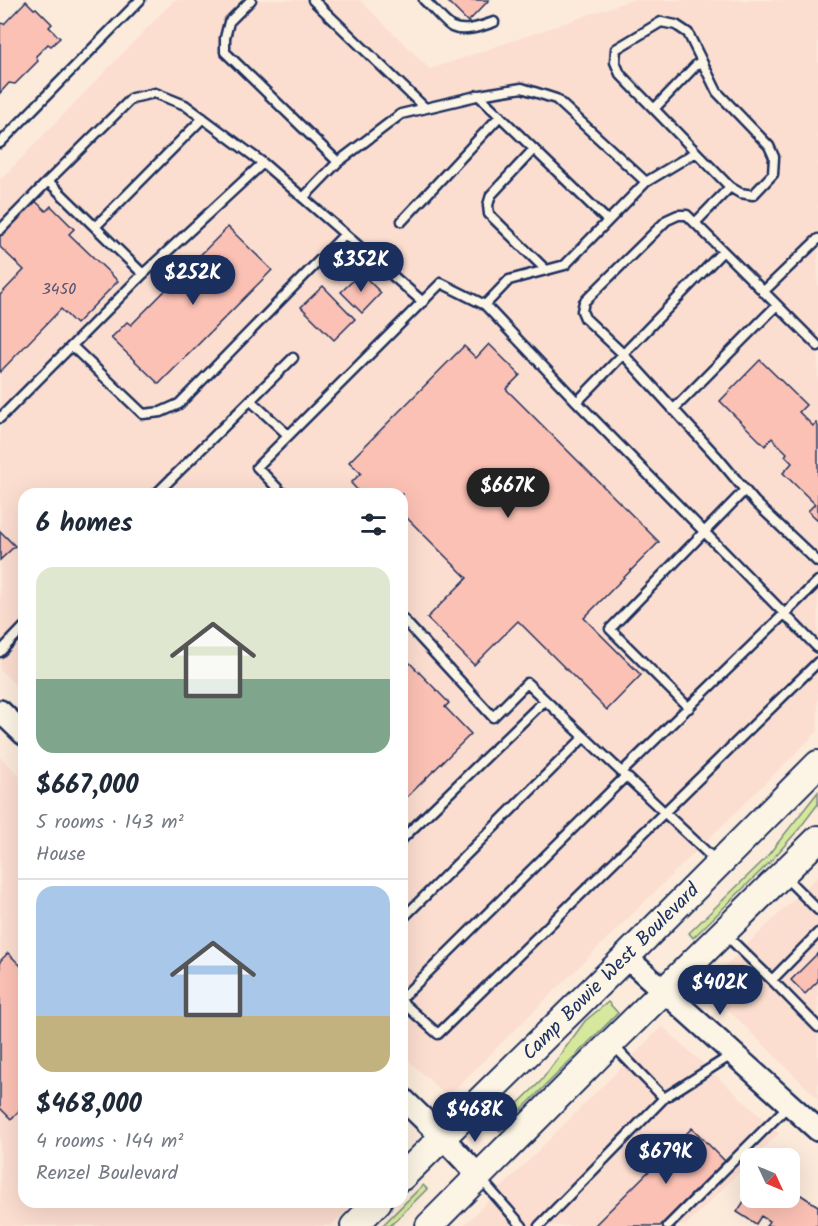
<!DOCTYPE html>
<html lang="en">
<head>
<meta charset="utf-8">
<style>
	body { margin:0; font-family:Kalam,sans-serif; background:#f6f6f7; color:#1f2937; height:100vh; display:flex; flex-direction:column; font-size:22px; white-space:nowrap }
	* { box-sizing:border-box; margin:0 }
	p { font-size:20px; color:#747a83 }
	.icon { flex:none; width:33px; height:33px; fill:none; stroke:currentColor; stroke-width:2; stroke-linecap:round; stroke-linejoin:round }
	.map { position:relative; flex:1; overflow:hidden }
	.drawer { position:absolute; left:18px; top:488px; width:390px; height:720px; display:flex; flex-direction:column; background:#fff; border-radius:18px; box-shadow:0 6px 24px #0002 }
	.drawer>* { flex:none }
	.needle { width:39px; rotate:134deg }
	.controls { position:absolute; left:740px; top:1148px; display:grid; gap:12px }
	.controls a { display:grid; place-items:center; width:60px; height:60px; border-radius:12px; background:#fff; box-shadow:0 6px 24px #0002; font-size:30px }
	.price { position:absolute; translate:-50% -51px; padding:0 14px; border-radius:21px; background:#1b2f5e; color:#fff; font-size:20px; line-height:39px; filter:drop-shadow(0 2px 3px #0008) }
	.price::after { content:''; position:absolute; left:50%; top:36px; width:18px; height:14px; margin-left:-9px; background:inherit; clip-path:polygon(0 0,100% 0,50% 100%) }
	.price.active { background:#222; color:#fff }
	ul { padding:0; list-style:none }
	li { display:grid; align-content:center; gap:12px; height:318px; padding:0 18px }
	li+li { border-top:2px solid #e0e1e3 }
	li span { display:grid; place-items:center; height:186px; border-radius:18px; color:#555 }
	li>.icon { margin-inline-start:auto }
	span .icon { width:108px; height:108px; fill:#fffc; stroke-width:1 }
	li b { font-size:26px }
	h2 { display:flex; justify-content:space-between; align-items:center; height:72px; padding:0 18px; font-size:26px }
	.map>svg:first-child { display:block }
</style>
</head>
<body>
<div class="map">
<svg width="818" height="1226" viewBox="0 0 818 1226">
	<rect width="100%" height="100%" fill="#fcebdb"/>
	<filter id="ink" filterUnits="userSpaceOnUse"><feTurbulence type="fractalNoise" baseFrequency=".0167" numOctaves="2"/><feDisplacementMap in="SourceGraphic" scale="12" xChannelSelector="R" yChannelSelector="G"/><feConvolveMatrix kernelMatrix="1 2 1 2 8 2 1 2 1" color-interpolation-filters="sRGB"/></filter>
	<g filter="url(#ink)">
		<path fill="#fcded0" d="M174,0h186l70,69 201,-69h187v731l-371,366 -45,-43v-560h-378v199l-24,-23v-490z
			M0,757l24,22v423h331l-24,24h-331z
			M818,876v223l-114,-113z
			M662,1026l117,107 -25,25h-4v4l-65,64h-222z"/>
		<path fill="#d5e89c" stroke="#788c7d" stroke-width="1.5" d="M818,792v12l-19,25 -29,33 -77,76 -4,-5 76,-74z
			M608,1002l10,11 -118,118 -5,-5 46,-45 44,-60z
			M423,1185l4,4 -37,37h-8z"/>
		<path fill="#fcc1b5" stroke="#1b2f5e" stroke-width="1.5" d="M446,0h43l-21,22z
			M26,1l8,8 2,-1 16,16 -3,3 11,11 -9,8 -3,-2 -12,12 2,5 -23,23 -6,-1 -9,10v-70l4,1z
			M33,199l13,12 5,-5 23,23 -5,5 49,47 -42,43 -15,-15 -61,63v-77l24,-25 -24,-23v-13z
			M228,227l44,43 -113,114 -48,-46 16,-16 4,3z
			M361,273l20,20 -19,20 -21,-21z
			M323,286l32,33 -21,21 -33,-33z
			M489,344l31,31 -14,14 153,153 -75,76 57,57 -34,35 -89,-89 -44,44 -47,-47 40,-40 -65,-65v-19h-41l-10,-11 10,-10 -12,-11 115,-116 12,12z
			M760,360l46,45 -7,7 14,14 3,-3 2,3v94l-10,-9 7,-7 -32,-31 9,-10 -7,-7 2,-3 -15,-15 -7,8 -45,-45z
			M0,531l15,15 -15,14z
			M407,660l42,43 -4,4 26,27 -69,68v-138z
			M8,953l16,16v137l-13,13 -11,-11v-147z
			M818,953v28l-13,13 -14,-14z
			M692,1128l33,33 -65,65h-66z
			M790,1188l28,18v20h-52l3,-5 -8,-5 -5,8 -19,-12 13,-20v5h39z"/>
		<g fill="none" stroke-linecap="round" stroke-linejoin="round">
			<defs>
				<path id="service" d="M251,0l-22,22 -4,16v14l113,110
					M313,0l112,108
					M424,0c7,6 21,23 28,27 13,6 30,-1 42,-5
					M478,95l130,126
					M654,109l47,-49
					M0,143l140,-143
					M534,149l-43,46 -3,10 1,9 57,56
					M48,181l84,-83 23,-5 30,12 78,58
					M303,198l35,-36 63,-48 84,-20 37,-6 34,11 90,83
					M402,221l98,-105
					M695,223l35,-36 -110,-113 -5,-12 1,-13 45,-27 15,3 12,8 29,59 52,54 5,11 -1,17 -20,21 -13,-2 -10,-6
					M95,227l108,-109
					M0,230l48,-49 95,93
					M763,292l55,-53
					M485,305l24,-25 56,-15 81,-83 50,-30
					M72,346l71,68 18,-2 18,-8 166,-170
					M818,346l-131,-131h-9l-11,5 -83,82 -2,9 3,7 38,36 95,104 37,44 63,60
					M251,401l37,34
					M577,402l146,-151
					M673,410l104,-105
					M0,418l143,-144 120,-111 160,139
					M156,494l137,-136
					M283,494l-26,-27 184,-184 44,22 92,97 241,246
					M402,618l91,99 34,-34 189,178
					M0,652l24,-25
					M689,708l-79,-79 135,-139
					M622,772l196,-191
					M402,839l143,-139
					M785,877l33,33
					M402,919l182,-182
					M818,933l-46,47 46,47
					M725,934l47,46
					M402,998l224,-222
					M402,1002l36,32 380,-372
					M664,1098l69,-44
					M481,1179l41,47
					M539,1226l125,-128 -51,-53
					M668,1226l120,-120"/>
				<path id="tertiary" d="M0,711l24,23
					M626,957l192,173
					M402,1098l40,39 37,39"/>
				<path id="primary" d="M402,1177l224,-220 192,-193
					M354,1226l24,-24
					M429,1226l182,-183 207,-204"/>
			</defs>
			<use href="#service" stroke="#1b2f5e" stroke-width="13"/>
			<use href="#tertiary" stroke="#1b2f5e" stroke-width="26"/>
			<use href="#primary" stroke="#1b2f5e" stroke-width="30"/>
			<path stroke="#1b2f5e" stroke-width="4" stroke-dasharray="1.5 4.5" stroke-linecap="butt" d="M708,979l2,3 -1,2"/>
			<use href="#service" stroke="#fcf5e5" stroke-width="8"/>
			<use href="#tertiary" stroke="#fcf5e5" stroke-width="21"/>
			<use href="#primary" stroke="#fcf5e5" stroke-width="26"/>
		</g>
	</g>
	<g text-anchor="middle" stroke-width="4.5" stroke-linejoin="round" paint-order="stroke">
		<g font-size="16" fill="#535474">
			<text x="59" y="294">3450</text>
		</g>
		<g font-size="20" fill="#1b2f5e" stroke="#fcf5e5">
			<text transform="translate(610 971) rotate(-45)" y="7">Camp Bowie West Boulevard</text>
		</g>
	</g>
</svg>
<div class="controls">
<a><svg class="needle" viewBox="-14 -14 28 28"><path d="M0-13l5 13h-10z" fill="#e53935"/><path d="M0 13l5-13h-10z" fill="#747a83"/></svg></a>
</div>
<b class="price" style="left:361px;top:293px">$352K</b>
<b class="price" style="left:193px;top:306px">$252K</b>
<b class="price active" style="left:508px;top:519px">$667K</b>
<b class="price" style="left:720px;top:1016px">$402K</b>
<b class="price" style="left:475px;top:1143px">$468K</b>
<b class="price" style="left:666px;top:1185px">$679K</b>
<section class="drawer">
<h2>6 homes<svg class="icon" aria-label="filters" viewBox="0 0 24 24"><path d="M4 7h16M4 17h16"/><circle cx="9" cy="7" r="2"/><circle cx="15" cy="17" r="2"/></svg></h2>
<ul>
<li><span style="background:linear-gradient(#dfe7d0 60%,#7fa58c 0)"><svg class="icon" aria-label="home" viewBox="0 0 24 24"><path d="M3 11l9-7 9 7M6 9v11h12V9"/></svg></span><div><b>$667,000</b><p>5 rooms · 143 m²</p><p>House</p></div></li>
<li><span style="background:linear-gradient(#a9c7e8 70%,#c2b280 0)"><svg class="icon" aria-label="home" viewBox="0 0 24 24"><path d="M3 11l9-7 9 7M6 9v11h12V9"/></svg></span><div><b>$468,000</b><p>4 rooms · 144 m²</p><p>Renzel Boulevard</p></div></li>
</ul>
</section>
</div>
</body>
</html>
